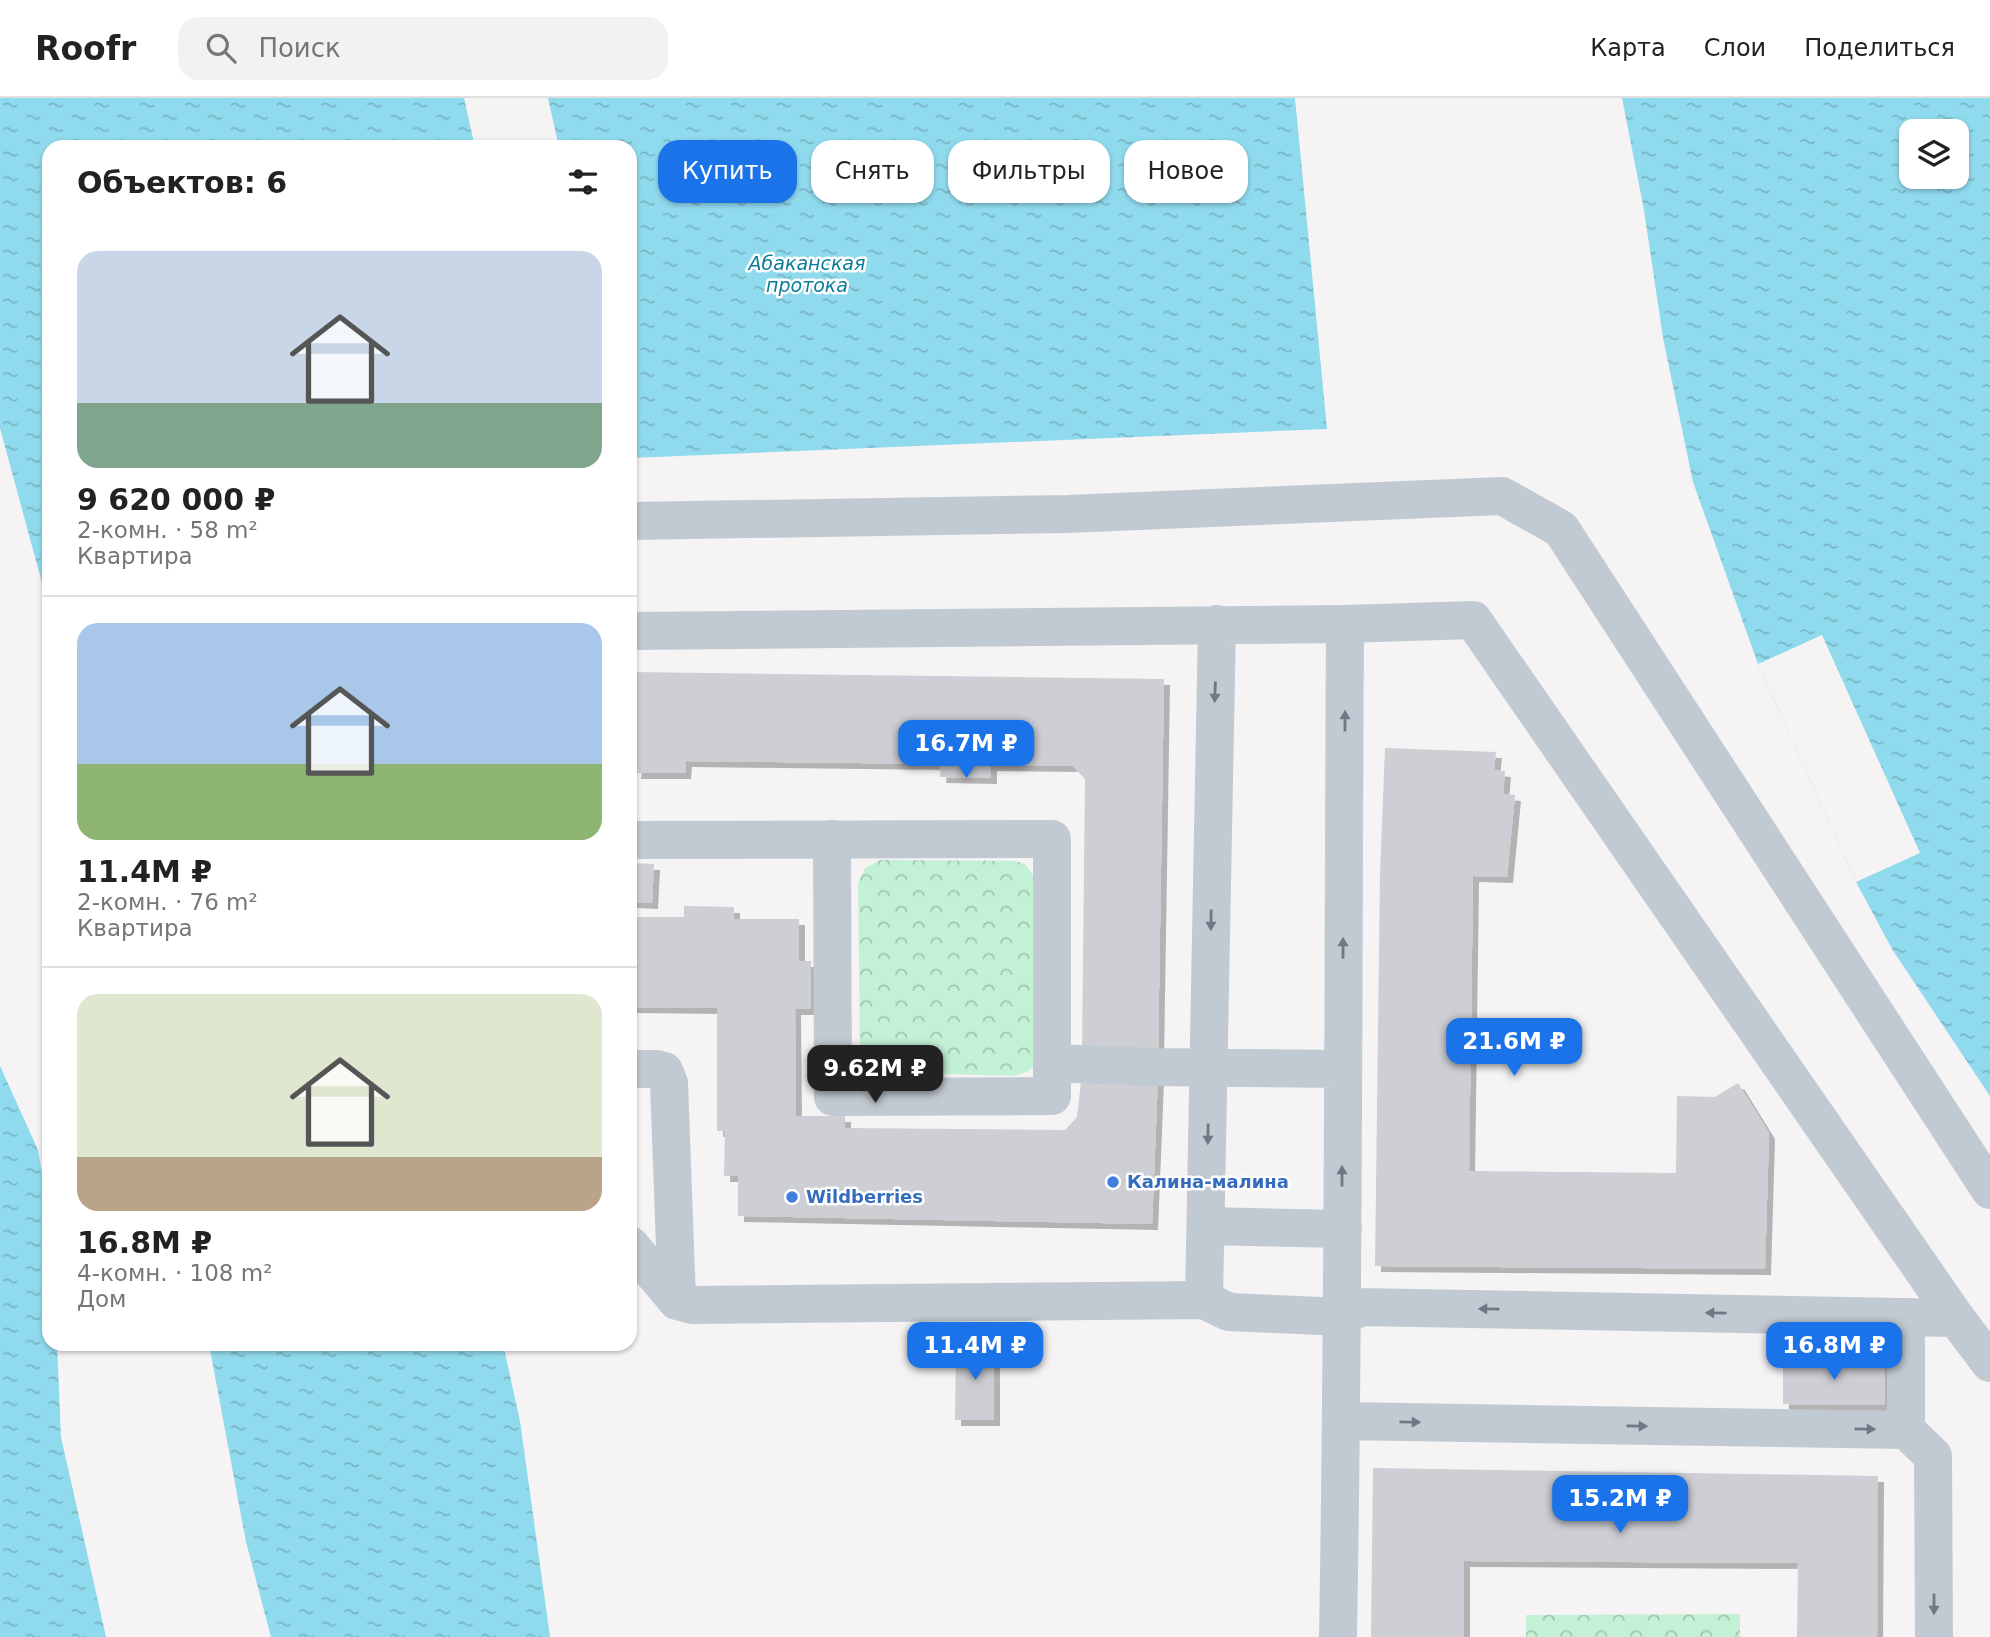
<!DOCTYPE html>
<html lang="ru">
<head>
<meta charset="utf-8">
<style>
	body { margin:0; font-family:"DejaVu Sans",sans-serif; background:#f2f2f2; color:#222; height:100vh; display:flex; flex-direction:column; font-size:26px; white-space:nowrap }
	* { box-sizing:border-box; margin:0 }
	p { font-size:23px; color:#767676 }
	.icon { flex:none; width:38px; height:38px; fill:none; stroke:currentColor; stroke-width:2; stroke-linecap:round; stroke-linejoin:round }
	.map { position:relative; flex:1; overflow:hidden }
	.side { position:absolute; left:42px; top:42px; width:595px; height:1211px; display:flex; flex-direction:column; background:#fff; border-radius:21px; box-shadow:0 2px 5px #0004 }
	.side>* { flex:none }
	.top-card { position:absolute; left:658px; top:42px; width:665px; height:63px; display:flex; gap:14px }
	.controls { position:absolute; left:1899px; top:21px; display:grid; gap:14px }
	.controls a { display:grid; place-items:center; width:70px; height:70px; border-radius:14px; background:#fff; box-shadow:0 2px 5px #0004; font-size:35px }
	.price { position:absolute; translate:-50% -60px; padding:0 16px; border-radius:14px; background:#1a73e8; color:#fff; font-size:23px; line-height:46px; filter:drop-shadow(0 2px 4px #0008) }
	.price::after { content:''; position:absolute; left:50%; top:42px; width:21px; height:16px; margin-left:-10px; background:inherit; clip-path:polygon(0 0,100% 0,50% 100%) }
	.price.active { background:#222; color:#fff }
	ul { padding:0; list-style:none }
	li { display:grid; align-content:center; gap:14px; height:371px; padding:0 35px }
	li+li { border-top:2px solid #e0e0e0 }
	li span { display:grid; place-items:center; height:217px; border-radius:21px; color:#555 }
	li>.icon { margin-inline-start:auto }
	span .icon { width:126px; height:126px; fill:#fffc; stroke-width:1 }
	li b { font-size:30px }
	h2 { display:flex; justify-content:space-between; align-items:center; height:84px; padding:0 35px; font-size:30px }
	.tag { padding:0 24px; border-radius:21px; background:#fff; box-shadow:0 2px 5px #0004; font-size:24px; line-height:63px }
	.tag.active { background:#1a73e8; color:#fff }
	header { display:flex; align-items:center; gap:42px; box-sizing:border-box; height:98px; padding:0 35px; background:#fff; border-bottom:2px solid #e0e0e0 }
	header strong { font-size:33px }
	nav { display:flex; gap:38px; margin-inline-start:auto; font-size:24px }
	.search { width:490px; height:63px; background:#f2f2f2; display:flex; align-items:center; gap:18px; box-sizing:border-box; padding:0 24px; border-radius:21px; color:#767676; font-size:26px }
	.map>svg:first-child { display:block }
</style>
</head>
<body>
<header>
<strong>Roofr</strong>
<div class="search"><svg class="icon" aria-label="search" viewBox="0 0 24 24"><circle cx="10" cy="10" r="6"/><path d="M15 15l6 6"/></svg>Поиск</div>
<nav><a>Карта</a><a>Слои</a><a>Поделиться</a></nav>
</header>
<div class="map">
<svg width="1990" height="1539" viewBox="0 0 1990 1539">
	<defs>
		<pattern id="forest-crowns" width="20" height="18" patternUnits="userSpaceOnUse" patternTransform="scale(1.75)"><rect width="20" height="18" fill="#c3f1d5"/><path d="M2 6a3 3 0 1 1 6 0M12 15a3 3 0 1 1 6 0" fill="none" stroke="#a0c6b0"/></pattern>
		<pattern id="water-ripples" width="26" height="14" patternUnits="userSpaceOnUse" patternTransform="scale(1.75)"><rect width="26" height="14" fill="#90daee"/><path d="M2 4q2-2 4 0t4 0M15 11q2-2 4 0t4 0" fill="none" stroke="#78b4c4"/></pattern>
		<filter id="shadow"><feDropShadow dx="6" dy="6" stdDeviation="0" flood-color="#0004"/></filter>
	</defs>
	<rect width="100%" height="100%" fill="#f5f3f3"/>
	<path fill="url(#forest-crowns)" d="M880,762l134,1 11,3 9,13 5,180 -10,14 -15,5 -136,-4c-9,-5 -14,-11 -18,-21l-2,-168 7,-15z
		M1740,1516v23h-214v-22z"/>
	<path fill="url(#water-ripples)" fill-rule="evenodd" d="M0,0h1295l32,331 -697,29v-311h-581v462l-49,-181z
		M1622,0h368v998l-98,-147 -36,-67 -98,-218 -65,-182 -30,-144 -19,-128zM1911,33h45v46h-45z
		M0,968l38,84 11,65v129h8l4,93 45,200h-106z
		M209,1246h294l17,77 30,216h-279l-25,-95z"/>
	<path fill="#f5f3f3" d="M464,0h84l11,49h-84z
		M1822,537l98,218 -64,29 -98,-218z"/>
	<path fill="#cdcfd5" filter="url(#shadow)" d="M630,574l534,7 -6,375 -76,-3 3,-272 -12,-13 -82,-1v13l-51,-1 1,-13 -255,-3 -1,12h-50l1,-12h-6z
		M1385,650l111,4 -2,18 11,1 -2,23 12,1 -8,82 -34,-1 -4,295 207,2 1,-77 38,1 23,-14 31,50 -4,136 -390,-3 5,-392z
		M630,765l24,1 -2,39 -22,-1z
		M684,808l50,1v12h65v42h12v48h-16l1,107h49v12l220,2 12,-13 5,-44 76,3 -6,148 -414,-8v-40h-14l1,-45h-8v-123l-87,-1v-90h54z
		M956,1246h38v76h-39z
		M1783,1262l102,1v44l-102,-1z
		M1373,1370l505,8 -1,161h-80l1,-74 -334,-2v76h-93z"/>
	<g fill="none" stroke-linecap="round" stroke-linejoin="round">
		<path stroke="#c1cad2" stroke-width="38" d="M630,423l437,-7 435,-18 59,33 429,661
			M630,533l715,-7 128,-4 483,698 34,45
			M832,741l1,258 219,-1v-33
			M630,742l422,-1v224l102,4 188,2
			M630,971h26l8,2 5,12 8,218
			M1206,1128l137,3
			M630,1147l47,56 15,4 512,-5 25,12 114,5 17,-10 596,11
			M1204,1202l13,-676
			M1342,1323l564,9 27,26 1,181
			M1906,1332v-113
			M1338,1539c6,-338 5,-675 7,-1013"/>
	</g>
	<defs><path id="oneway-solid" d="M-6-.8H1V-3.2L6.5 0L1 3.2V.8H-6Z" transform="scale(1.75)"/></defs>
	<g fill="#6e7983">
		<use href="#oneway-solid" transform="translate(1215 594) rotate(92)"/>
		<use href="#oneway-solid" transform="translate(1345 623) rotate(-90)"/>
		<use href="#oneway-solid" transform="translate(1211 822) rotate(91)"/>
		<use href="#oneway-solid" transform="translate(1343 850) rotate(-90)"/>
		<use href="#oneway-solid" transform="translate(1208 1036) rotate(91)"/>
		<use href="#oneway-solid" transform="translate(1342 1078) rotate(-90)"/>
		<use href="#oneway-solid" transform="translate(1489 1211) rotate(-179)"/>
		<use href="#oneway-solid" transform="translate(1716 1215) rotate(-179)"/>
		<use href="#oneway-solid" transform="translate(1410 1324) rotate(1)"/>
		<use href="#oneway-solid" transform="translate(1637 1328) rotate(1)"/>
		<use href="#oneway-solid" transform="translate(1865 1331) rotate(1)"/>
		<use href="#oneway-solid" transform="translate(1934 1506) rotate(90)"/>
	</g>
	<g fill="#3f7fe0" stroke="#fff" stroke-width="2.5">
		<circle cx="1113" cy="1084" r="7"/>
		<circle cx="792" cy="1099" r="7"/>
	</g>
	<g text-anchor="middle" stroke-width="5" stroke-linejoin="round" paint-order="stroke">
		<g font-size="18" font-weight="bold" fill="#366cbe" stroke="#fff" text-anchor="start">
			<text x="1127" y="1090">Калина-малина</text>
			<text x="806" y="1105">Wildberries</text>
		</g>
		<g font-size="19" font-style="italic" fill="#0c7c9b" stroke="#fff">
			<text x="807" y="172">Абаканская<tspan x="807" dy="22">протока</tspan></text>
		</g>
	</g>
</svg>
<div class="controls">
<a><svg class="icon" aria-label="layers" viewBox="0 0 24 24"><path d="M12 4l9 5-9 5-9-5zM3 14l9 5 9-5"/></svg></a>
</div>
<b class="price" style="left:966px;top:682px">16.7M ₽</b>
<b class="price" style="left:1514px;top:980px">21.6M ₽</b>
<b class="price active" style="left:875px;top:1007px">9.62M ₽</b>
<b class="price" style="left:975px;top:1284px">11.4M ₽</b>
<b class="price" style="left:1834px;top:1284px">16.8M ₽</b>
<b class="price" style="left:1620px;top:1437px">15.2M ₽</b>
<div class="top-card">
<a class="tag active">Купить</a>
<a class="tag">Снять</a>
<a class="tag">Фильтры</a>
<a class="tag">Новое</a>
</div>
<section class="side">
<h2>Объектов: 6<svg class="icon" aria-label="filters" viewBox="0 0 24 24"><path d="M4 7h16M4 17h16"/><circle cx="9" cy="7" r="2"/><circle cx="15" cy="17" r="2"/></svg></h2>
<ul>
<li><span style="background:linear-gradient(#c9d6e8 70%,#7fa58c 0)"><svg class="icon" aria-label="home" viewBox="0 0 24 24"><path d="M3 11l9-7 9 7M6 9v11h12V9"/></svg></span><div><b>9 620 000 ₽</b><p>2-комн. · 58 m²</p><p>Квартира</p></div></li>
<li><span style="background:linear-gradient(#a9c7e8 65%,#8fb573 0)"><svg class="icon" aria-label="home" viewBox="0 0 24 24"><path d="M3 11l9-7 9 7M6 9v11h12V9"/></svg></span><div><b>11.4M ₽</b><p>2-комн. · 76 m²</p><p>Квартира</p></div></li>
<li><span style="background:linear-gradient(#dfe7d0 75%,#b9a48a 0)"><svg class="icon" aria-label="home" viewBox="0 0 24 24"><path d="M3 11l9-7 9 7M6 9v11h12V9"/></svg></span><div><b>16.8M ₽</b><p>4-комн. · 108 m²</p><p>Дом</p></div></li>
</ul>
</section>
</div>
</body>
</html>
